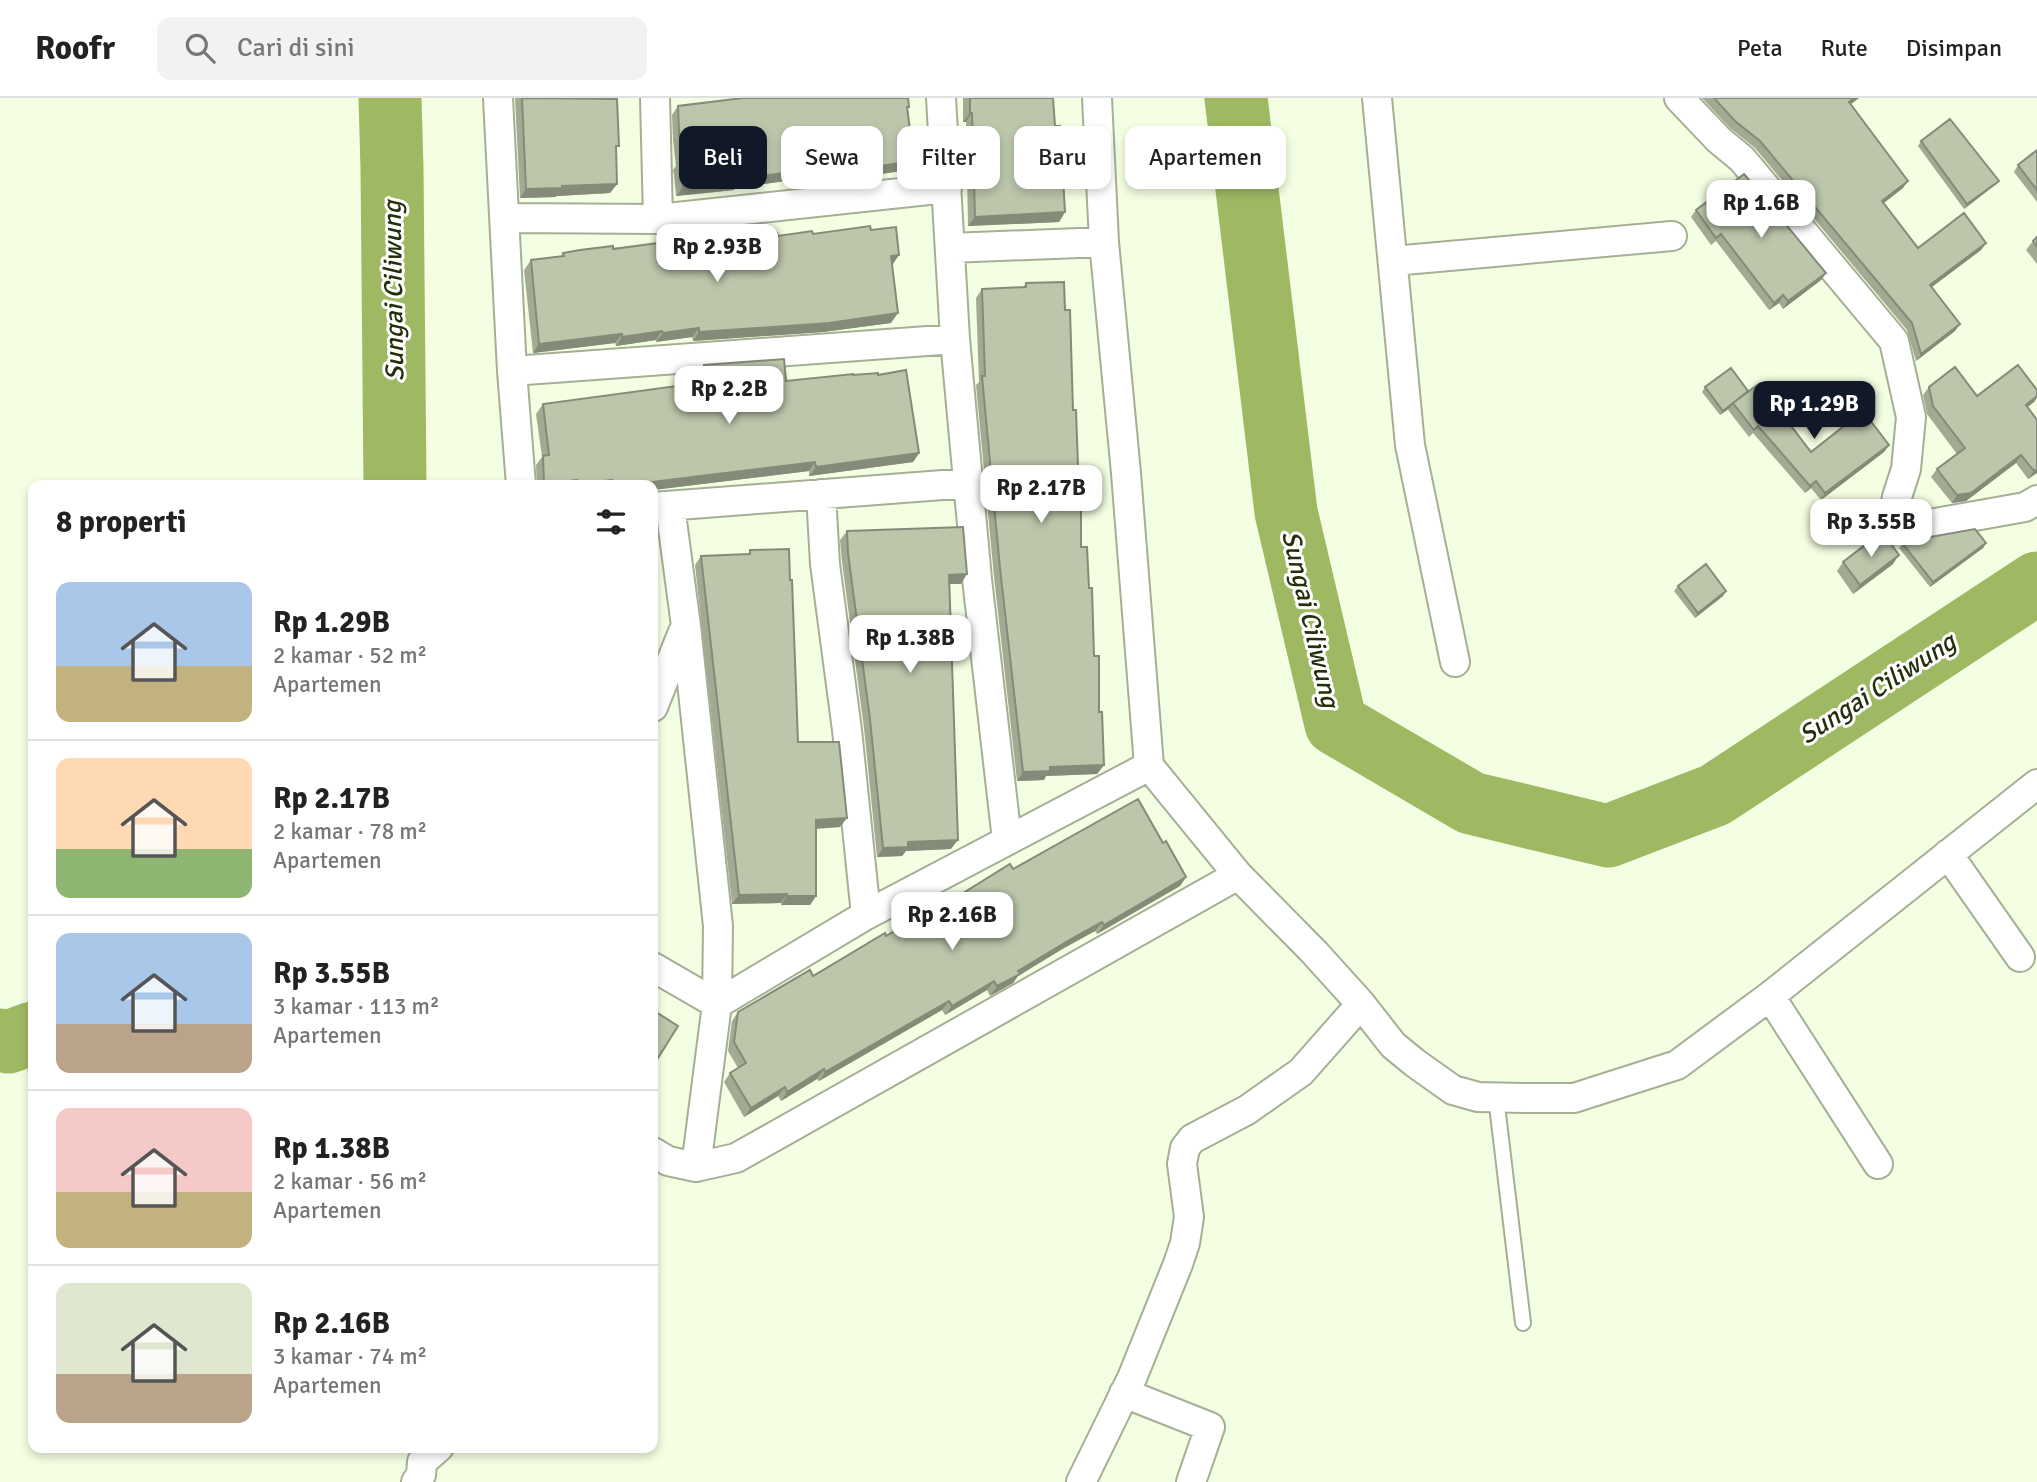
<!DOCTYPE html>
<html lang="id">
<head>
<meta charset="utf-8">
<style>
	body { margin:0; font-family:Signika,sans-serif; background:#f2f2f2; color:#222; height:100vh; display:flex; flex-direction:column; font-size:26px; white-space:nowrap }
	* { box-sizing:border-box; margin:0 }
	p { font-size:23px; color:#767676 }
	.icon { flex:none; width:38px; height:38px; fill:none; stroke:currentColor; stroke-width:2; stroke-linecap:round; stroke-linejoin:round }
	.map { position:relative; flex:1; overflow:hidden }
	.sheet { position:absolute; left:28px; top:382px; width:630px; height:973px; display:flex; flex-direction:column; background:#fff; border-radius:14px; box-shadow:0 4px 10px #0003 }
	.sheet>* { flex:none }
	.banner { position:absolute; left:679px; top:28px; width:665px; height:63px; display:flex; gap:14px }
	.price { position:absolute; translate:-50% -60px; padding:0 16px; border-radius:14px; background:#fff; color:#222; font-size:23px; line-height:46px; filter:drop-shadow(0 2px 4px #0008) }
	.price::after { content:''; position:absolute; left:50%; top:42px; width:21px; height:16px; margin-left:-10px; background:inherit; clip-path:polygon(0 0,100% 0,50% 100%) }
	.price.active { background:#111827; color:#fff }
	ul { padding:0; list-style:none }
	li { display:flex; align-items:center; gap:21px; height:175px; padding:0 28px }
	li+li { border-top:2px solid #e0e0e0 }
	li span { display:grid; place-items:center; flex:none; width:196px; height:140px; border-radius:14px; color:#555 }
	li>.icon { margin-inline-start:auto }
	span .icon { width:84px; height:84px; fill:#fffc; stroke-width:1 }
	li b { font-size:30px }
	h2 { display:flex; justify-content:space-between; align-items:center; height:84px; padding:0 28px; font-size:30px }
	.chip { padding:0 24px; border-radius:14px; background:#fff; box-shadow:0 4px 10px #0003; font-size:24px; line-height:63px }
	.chip.active { background:#111827; color:#fff }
	header { display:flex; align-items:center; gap:42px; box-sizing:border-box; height:98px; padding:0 35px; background:#fff; border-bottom:2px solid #e0e0e0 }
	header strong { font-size:33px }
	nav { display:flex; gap:38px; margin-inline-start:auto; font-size:24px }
	.search { width:490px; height:63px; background:#f2f2f2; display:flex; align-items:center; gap:18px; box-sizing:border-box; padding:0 24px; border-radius:14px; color:#767676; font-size:26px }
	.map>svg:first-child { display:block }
</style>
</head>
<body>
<header>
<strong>Roofr</strong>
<div class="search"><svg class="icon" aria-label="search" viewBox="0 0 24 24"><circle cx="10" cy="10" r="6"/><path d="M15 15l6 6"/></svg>Cari di sini</div>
<nav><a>Peta</a><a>Rute</a><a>Disimpan</a></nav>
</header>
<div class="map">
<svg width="2037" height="1384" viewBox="0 0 2037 1384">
	<rect width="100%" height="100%" fill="#f4fee2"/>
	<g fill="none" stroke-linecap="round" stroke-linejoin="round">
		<path stroke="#9eb962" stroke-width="63" d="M390,0l2,70 3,317
			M1236,0l50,414 50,212 135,79 137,33 107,-41 322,-212
			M0,942l8,2 25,-9"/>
		<defs>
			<path id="service" d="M1496,999l27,226"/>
			<path id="minor" d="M498,0l14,273 9,114
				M655,0l3,121
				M941,0l14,241 22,240 30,261
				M1097,0l7,144 22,231 23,293 89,109 76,77 47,52 32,41 22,18 38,27 25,7 45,1h51l103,-33 93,-69 267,-212
				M1377,0l33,347 45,217
				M1679,0l40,42 23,19 152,182 17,76 -5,52 -9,28 -4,21 6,7 14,2 112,-20 12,-7
				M505,120l153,1 289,-31
				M950,150l154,-6
				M1393,163l279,-25
				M512,273l443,-32
				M821,396l4,70 22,166 19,185
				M670,408l16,120 32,300 -1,78 -21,163
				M653,409l316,-24
				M653,609l30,-75
				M1948,756l72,103
				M653,869l64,37 149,-89 283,-149
				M1770,898l108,168
				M653,1054l15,9 28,6 40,-9 502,-283
				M1124,1295l86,34 -19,55
				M416,1384l5,-7 1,-13 17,-15
				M1081,1384l51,-104 46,-114 7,-21 4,-26 -7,-53 3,-16 7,-9 55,-29 54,-38 60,-68"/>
		</defs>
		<use href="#service" stroke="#a5af95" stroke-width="18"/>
		<use href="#minor" stroke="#a5af95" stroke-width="32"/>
		<use href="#service" stroke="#fff" stroke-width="14"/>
		<use href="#minor" stroke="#fff" stroke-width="28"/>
	</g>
	<path fill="#a2aa93" d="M515,0h94l7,51 1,35 -7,9 -53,3 -2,1 -35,1z
		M963,0h90l2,28 10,86 -6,10 -91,4 -2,-104h-3z
		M1702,0h157l-8,6 52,84 -19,15 34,45 68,-5 -5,7 -49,37 23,44 -39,30 -9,-31 -152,-182 -25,-20z
		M678,8l230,3 6,52 -6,9 -34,5 -88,10 -1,-4 -50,7 -1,2 -58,6 -2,-21 -1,-5 3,-4 -3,-26 -1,-25z
		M1921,43l78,40 -4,4 -31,24 -46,-63z
		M2037,52v52l-23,-30 4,-7z
		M1696,112l130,63 -5,7 -38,29 -4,-6 -10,7 -53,-69 -5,4 -20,-28z
		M871,132l28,25 -7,9 -1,59 -68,9 -130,9 -1,-4 -36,5v-2l-40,6 -1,-3 -82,10 -9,-83 7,-10 30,-4 2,-3 148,-15 35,-2h32z
		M2037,139v27l-11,-14 7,-9z
		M1026,185l39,27 8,100 8,137 8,41 15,177 -7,9 -51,2 -2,4 -27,1 -23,-204 -18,-192 3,-3 -3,-84 6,-9 41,-2z
		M704,267l82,16 67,-6h25l41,78 -6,9 -104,14v-5l-156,19v-5h-116l-1,-20 6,-8 -6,-43 7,-10 156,-21 -1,-9z
		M1705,289l43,4 32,19 31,42 78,-7 -5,7 -63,48 -10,-12 -6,5 -52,-60 -4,4 -21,-27 2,-2 -10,7 -18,-23z
		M1929,289l48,9 60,-6v8l-3,4 -7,5 10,13v53l-9,6 -12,-16 -50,38 -14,2 -21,-26 6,-8 20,-15 -30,-40 -4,-19z
		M847,433l114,53h-12l2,265 -45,2 -4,5 -25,1 -13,-129 -22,-166 -2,-22z
		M1986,445l-3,5 -53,39 -31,-39 4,-4z
		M750,452l48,192 42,85 -24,2v67l-6,9h-29v-2l-49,1 -37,-339 6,-9 47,-2z
		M1843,464l50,2 -40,30 -16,-23z
		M1678,488l48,5 -3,5 -28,22 -21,-27z
		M1163,745l23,34 -6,9 -83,48 -2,-3 -31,17 -46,28 -5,7 -23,13 -3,-6 -42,25 -3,-5 -123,71 -2,-2 -36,22 -3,-5 -34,21 -20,-35 6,-9 8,-5 -10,-17 4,-30 6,-9 75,-36 73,-40 127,-67z"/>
	<path fill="#848b78" d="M1854,0h5l-15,11 5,-7z
		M970,15h2l-6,9h-3z
		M914,63l-6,9 -34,5 -88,10 6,-9z
		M792,74l-7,9 -50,7 -1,2 -58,6 7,-9z
		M1908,83l-5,7 -26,20 5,-7z
		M1999,83l-4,4 -31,24 3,-5z
		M617,86l-7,9 -53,3 -2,1 -35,1 6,-9z
		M1065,114l-6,10 -91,4 7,-9z
		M1986,145l-5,7 -56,42 5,-7z
		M899,157l-6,9 -8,1 6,-9z
		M1826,175l-5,7 -38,29 5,-8z
		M1783,197l-4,8 -10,7 5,-7z
		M898,215l-7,10 -68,9 -130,9 6,-9z
		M1960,226l-5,7 -39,30 5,-7z
		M699,230l-7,9 -36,5 7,-9z
		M662,233l-6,9 -40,6 6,-9z
		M622,236l-7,9 -82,10 6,-9z
		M1748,293l-15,12 -3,5 -10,7 3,-4z
		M2037,298l-3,6 -14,11 6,-8z
		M1889,347l-5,7 -63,48 4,-7z
		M919,355l-6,9 -104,14 7,-9z
		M2021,357l-5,8 -50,38 -14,2 5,-8z
		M815,364l-6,9 -156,19v-5h-10l1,-2z
		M2037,371v4l-9,6 6,-8z
		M577,382l-3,5h-30z
		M612,382l-3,5h-28z
		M644,383l-3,4h-25z
		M1816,383l-5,7 -6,5 5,-7z
		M1986,445l-3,5 -53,39 3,-5z
		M1899,457l-6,9 -40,30 7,-9z
		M967,476l-6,10h-19l7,-9z
		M1726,493l-3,5 -28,22 3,-5z
		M1104,667l-7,9 -51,2 -2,4 -27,1 6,-9 27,-5z
		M847,720l-7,9 -31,2 7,-9z
		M958,742l-7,9 -45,2 -4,5 -25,1 6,-9 25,-6z
		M1186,779l-6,9 -83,48 7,-9z
		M787,796l-6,9 -49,1 7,-9z
		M787,798h29l-6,9h-29z
		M1102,824l-7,9 -31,17 -46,28 -5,7 -23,13 7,-10 21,-15 53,-32z
		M994,883l-7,9 -42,25 7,-9z
		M949,903l-7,9 -123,71 6,-9z
		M824,971l-7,10 -36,22 6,-9z
		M785,989l-7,9 -34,21 7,-9z"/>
	<path fill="#bcc6ab" stroke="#848b78" stroke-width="2" d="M522,0l95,1 2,47h-3l1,38 -55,2v2l-36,1z
		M743,0h165l1,9h-2l7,54 -34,5 -88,10v-4l-52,7v2l-57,6 -3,-21v-5h3l-4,-30 -1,-25z
		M970,0h83l2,28h5l5,86 -90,5 -3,-104h-2z
		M1714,0h140l-5,4 59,79 -26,20 36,47 46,-35 22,30 -56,42 30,39 -39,30 -9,-31 -152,-182 -25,-20z
		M1950,21l49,62 -32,23 -46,-63z
		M2037,52v40l-19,-25z
		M1744,76l82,99 -38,28 -5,-6 -9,8 -53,-69 -5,4 -20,-28z
		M870,128l1,4 25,-3 3,28 -8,1 7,57 -69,10 -130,9v-4l-36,5 -1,-2 -40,6v-3l-83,10 -8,-84 33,-4 -1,-3 17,-3 33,-4v3l98,-13v2l35,-4v2l31,-3 1,3 34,-5 1,3z
		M2037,139v10l-4,-6z
		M1064,184l1,28h5l3,100h3l2,56h3v81h6l2,41h3l2,68h5v56h3l2,53 -54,2v4l-27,1 -23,-204 -18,-192h3l-3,-87 44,-2v-4z
		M784,261l2,22 67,-7v1l25,-2v2l28,-5 13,83 -103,14 -1,-5 -171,21v-2l-31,4 -1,-5 -34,5 -1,-5 -33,5 -1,-29 6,-1 -6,-51 164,-22 -3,-17z
		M2018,267l19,25v6l-11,9 11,15v49l-3,2 -13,-16 -50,38 -14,2 -20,-26 28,-21 -32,-42 -4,-19 26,-20 22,29z
		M1731,270l17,23 -25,20 -18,-24z
		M1760,285l21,26 -2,1 32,42 52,-41 26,34 -64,48 -9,-12 -6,5 -52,-60 -4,4 -21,-27z
		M963,429l4,47 -18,1 9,265 -50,2v5l-25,1 -13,-129 -22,-166 -1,-22z
		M1975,431l11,14 -53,39 -30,-38 7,-6 9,1z
		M1882,434l17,23 -39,30 -17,-23z
		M789,451l1,31h2l6,162h41l8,76 -31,2v76h-29v-2l-48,1 -38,-339 49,-2v-4z
		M1706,466l20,27 -28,22 -20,-27z
		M1138,701l25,44 3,-2 20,36 -82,48 -2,-3 -31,17 -53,32 2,3 -23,12 -3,-5 -42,25 -3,-5 -124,71 -1,-3 -37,23 -2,-5 -34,21 -21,-35 16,-10 -12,-21 4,-30 72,-42 3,6 72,-43 1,3 43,-26 2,3 79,-49 3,5z
		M653,912l25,16 -25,40z"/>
	<g text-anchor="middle" stroke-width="6" stroke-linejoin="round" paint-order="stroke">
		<g font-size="26" font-style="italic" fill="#252f0a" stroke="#fff">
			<text transform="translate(393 193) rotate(-91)" y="9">Sungai Ciliwung</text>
			<text transform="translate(1311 521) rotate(77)" y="9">Sungai Ciliwung</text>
			<text transform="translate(1877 590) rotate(-33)" y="9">Sungai Ciliwung</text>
		</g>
	</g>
</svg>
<b class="price" style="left:1761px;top:142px">Rp 1.6B</b>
<b class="price" style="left:717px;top:186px">Rp 2.93B</b>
<b class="price" style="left:729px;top:328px">Rp 2.2B</b>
<b class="price active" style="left:1814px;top:343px">Rp 1.29B</b>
<b class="price" style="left:1041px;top:427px">Rp 2.17B</b>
<b class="price" style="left:1871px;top:461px">Rp 3.55B</b>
<b class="price" style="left:910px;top:577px">Rp 1.38B</b>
<b class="price" style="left:952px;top:854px">Rp 2.16B</b>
<div class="banner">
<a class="chip active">Beli</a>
<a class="chip">Sewa</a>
<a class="chip">Filter</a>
<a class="chip">Baru</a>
<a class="chip">Apartemen</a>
</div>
<section class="sheet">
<h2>8 properti<svg class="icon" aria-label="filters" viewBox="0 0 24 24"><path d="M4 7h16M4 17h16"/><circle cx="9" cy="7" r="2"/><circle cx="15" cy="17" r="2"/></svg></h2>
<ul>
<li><span style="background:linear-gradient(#a9c7e8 60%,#c2b280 0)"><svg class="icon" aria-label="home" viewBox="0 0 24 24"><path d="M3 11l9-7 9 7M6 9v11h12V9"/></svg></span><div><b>Rp 1.29B</b><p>2 kamar · 52 m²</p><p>Apartemen</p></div></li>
<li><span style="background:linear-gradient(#ffd9b3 65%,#8fb573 0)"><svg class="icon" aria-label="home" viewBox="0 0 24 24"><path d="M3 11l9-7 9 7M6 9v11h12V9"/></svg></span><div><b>Rp 2.17B</b><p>2 kamar · 78 m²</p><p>Apartemen</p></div></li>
<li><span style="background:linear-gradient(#a9c7e8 65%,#b9a48a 0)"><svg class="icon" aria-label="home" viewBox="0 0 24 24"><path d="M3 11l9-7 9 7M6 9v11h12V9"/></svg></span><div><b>Rp 3.55B</b><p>3 kamar · 113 m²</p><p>Apartemen</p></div></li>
<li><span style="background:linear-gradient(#f6c9c9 60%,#c2b280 0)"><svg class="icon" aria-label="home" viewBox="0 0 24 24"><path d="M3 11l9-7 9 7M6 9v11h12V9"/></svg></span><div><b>Rp 1.38B</b><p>2 kamar · 56 m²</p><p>Apartemen</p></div></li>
<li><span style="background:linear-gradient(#dfe7d0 65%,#b9a48a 0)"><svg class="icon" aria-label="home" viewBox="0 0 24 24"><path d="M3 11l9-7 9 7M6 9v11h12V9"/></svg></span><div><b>Rp 2.16B</b><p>3 kamar · 74 m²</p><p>Apartemen</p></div></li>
</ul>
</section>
</div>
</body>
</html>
